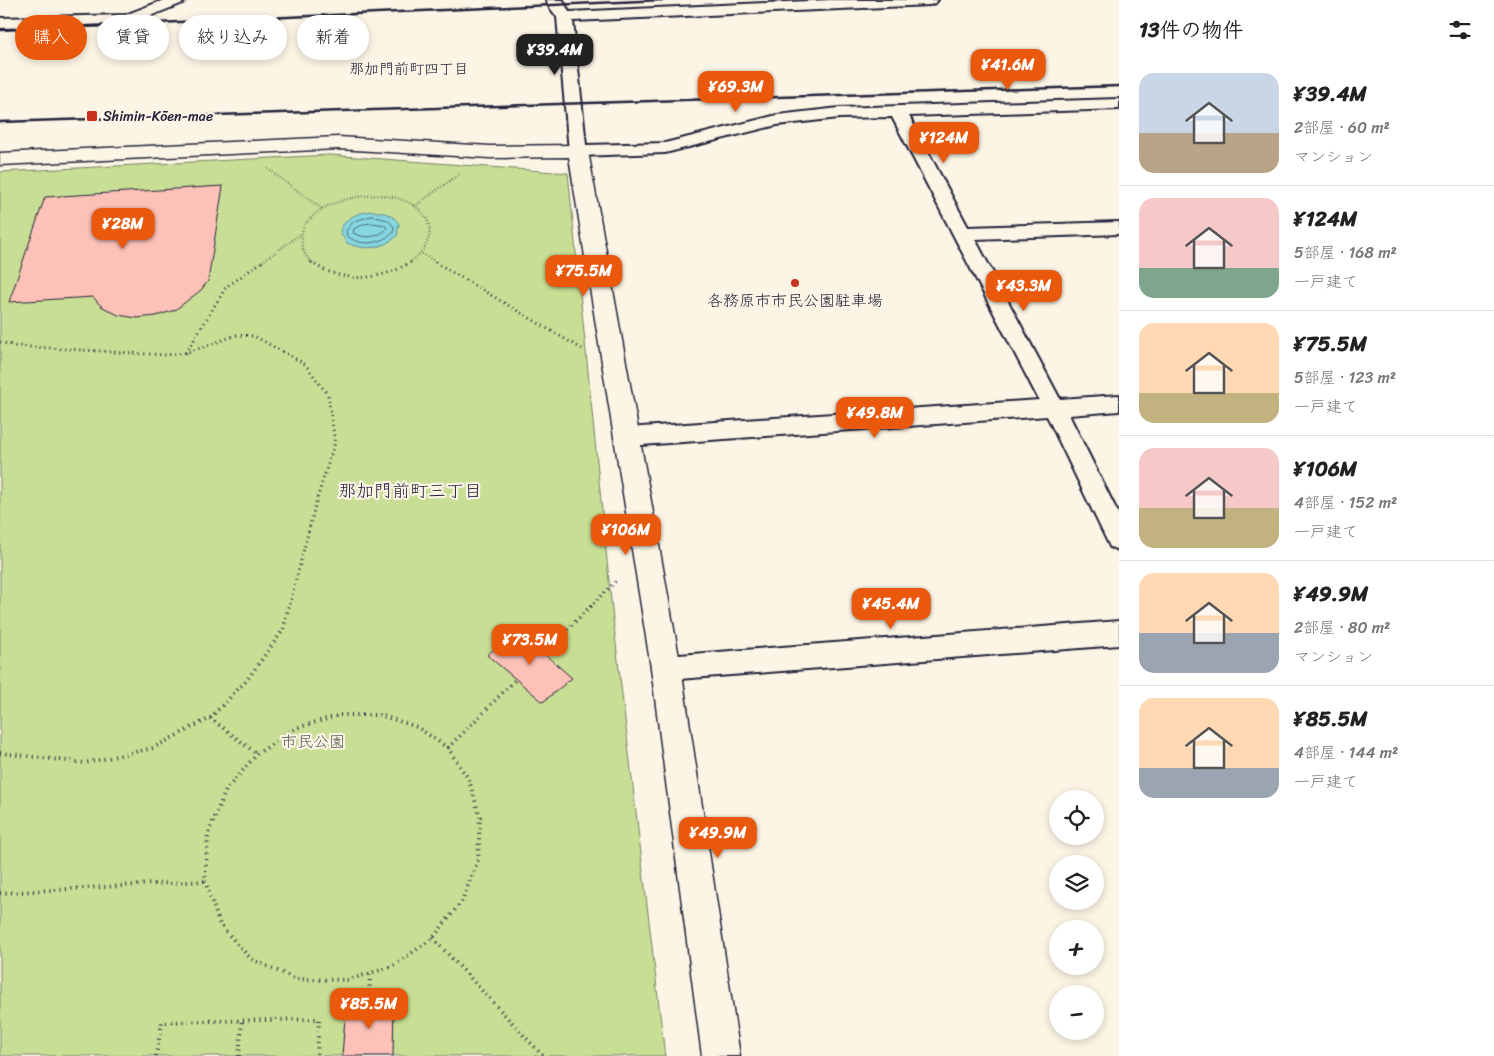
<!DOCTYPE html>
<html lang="ja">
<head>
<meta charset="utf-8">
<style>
	body { margin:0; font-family:Sriracha,"Klee One",sans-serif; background:#f6f6f6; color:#222; height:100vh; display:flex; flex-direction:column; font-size:19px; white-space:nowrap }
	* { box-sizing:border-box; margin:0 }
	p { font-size:16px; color:#767676 }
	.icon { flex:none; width:28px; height:28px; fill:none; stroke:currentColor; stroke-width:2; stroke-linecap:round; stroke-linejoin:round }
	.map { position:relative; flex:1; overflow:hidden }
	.drawer { display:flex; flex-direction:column; background:#fff; width:375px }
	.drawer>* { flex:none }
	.top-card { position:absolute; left:15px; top:15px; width:475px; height:45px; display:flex; gap:10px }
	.fabs { position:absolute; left:1049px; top:790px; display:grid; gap:10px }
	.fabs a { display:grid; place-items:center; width:55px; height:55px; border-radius:50%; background:#fff; box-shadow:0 2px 8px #0003; font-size:25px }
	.price { position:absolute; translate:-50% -42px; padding:0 11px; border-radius:10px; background:#ea580c; color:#fff; font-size:16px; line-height:32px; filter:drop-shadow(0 1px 2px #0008) }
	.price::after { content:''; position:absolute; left:50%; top:30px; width:15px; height:11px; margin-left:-8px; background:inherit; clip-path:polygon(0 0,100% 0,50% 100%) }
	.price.on { background:#222; color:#fff }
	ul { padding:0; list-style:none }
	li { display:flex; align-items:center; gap:15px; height:125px; padding:0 20px }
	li+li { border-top:1px solid #e0e0e0 }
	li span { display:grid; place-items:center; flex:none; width:140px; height:100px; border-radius:15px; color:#555 }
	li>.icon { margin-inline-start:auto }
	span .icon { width:60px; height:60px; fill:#fffc; stroke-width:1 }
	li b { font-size:21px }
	h2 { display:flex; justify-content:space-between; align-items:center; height:60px; padding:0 20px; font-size:21px }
	.pill { padding:0 18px; border-radius:22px; background:#fff; box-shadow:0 2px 8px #0003; font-size:18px; line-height:45px }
	.pill.on { background:#ea580c; color:#fff }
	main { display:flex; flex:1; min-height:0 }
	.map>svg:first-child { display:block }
</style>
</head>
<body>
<main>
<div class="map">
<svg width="1119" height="1056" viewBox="0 0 1119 1056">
	<rect width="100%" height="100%" fill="#fcf5e5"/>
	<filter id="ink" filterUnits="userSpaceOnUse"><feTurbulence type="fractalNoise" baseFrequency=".02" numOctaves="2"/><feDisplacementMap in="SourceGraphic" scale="10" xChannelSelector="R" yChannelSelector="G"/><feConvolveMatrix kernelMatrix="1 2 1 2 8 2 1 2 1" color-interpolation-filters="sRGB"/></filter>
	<g filter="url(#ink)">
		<path fill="#c8de94" stroke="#758068" d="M330,155l238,18 44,437 53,446h-665v-884z"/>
		<path fill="#85d6de" stroke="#5d8e9d" d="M372,211c11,1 21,3 27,13l-2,12c-15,13 -32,15 -50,7l-7,-11c4,-15 18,-19 32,-21z"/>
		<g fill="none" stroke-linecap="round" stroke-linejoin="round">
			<path stroke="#4a6a7c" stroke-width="1" d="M372,216l16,4 6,7 -1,6c-14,11 -31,14 -46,3l-1,-5 7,-9z
				M372,223l13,2 2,4c-10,9 -22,10 -34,4l1,-4 10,-5z"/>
		</g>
		<path fill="#fdc1b8" stroke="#22223b" d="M223,186l-15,95 -7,9 -26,20 -19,6 -19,2 -19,-3 -17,-9 -8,-9 -84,5 36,-105z
			M517,630l55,48 -29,24 -56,-47z
			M394,1002l-1,54h-51l4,-51z"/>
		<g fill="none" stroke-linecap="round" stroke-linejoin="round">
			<defs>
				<path id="minor" d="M164,0h22l-3,3 -56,22 -127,3v-10l125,-3z
					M547,0h16l6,12 261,-12h108l-3,3 -5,2 -357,16 13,124 79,-2 112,-28 62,-7 280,-9v10l-210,7 59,111 151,-5v12l-144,5 85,160 59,-4v16l-50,4 50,100v35l-9,-3 -63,-131 -420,30 -8,-3 -4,-6 4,-6 8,-3 412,-28 -147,-283 -53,1 -62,7 -112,28 -87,3 -6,-1 -3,-4 -12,-134 -9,-12z
					M1119,621v24l-453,35 -10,-3 -4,-9 4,-9 10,-3z"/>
				<path id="tertiary" d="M338,137l152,9 88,-1 7,2 3,4 93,517 59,388h-38l-51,-388 -82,-511 -79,1 -152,-9 -338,16v-12z"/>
			</defs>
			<use href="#minor" stroke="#22223b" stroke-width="4"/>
			<use href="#tertiary" stroke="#22223b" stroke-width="3"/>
			<path stroke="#22223b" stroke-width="2.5" stroke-dasharray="0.5 2.5" stroke-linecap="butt" d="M268,169l54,40
				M415,206l44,-32
				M422,254l15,9
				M260,263l41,-29
				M313,263c-10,-7 -13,-19 -11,-31 3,-12 15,-20 26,-26 20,-9 42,-13 64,-9 40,8 52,41 17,66"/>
			<path stroke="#22223b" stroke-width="3" stroke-dasharray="1 4" stroke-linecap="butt" d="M311,262c30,22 70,19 100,0
				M435,262l147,87
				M0,342l15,4 151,9 20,-2 51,-18 17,1 51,28 23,31 7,47 -19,60 -27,105
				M186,353l40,-66 36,-25
				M590,607l27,-27"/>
			<path stroke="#22223b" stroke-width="4" stroke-dasharray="1 4.5" stroke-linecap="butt" d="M544,653l48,-48
				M340,715h40l37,12 31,21 21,32 11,37 -2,43 -16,41 -29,37 -40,28 -45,14 -52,-1 -45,-20 -31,-34 -15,-44 3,-47 18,-44 31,-36 39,-26z
				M210,718l47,36
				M448,748l68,-69
				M0,753l85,10 68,-15 57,-30 37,-38 36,-50 6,-25
				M0,893l205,-12
				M433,938l110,118
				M369,1003l1,-29
				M156,1056l6,-34 157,-3 -2,37
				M239,1056l3,-35"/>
			<use href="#minor" fill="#fcf5e5" fill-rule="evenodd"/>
			<use href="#tertiary" fill="#fcf5e5" fill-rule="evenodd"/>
			<path stroke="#22223b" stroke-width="2.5" d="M0,30l663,-30
				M0,122l1119,-36"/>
		</g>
	</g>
	<g fill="#c8321e" stroke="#fcf5e5" stroke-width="2">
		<rect x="86" y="110" width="12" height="12" rx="2.5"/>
		<circle cx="795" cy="283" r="5"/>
	</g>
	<g text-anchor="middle" stroke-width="4.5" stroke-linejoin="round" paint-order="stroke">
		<g font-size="14" fill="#22223b" stroke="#fcf5e5" text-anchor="start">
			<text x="103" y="121">Shimin-Kōen-mae</text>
		</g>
		<g font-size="15" fill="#22223b" stroke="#fcf5e5">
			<text x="409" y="74">那加門前町四丁目</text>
		</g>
		<g font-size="16" fill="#22223b" stroke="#fcf5e5">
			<text x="795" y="306">各務原市市民公園駐車場</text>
		</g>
		<g font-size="16" fill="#545a56" stroke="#fcf5e5">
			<text x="313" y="747">市民公園</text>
		</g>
		<g font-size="18" fill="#22223b" stroke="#fcf5e5">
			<text x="410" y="497">那加門前町三丁目</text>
		</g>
	</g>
</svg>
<div class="fabs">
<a><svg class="icon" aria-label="locate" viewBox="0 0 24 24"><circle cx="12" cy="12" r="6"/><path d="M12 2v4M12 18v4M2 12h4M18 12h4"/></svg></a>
<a><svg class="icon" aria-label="layers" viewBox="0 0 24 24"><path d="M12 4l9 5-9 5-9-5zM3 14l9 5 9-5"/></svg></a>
<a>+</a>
<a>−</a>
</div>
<b class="price on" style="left:555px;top:76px">¥39.4M</b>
<b class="price" style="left:1008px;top:91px">¥41.6M</b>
<b class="price" style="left:736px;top:113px">¥69.3M</b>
<b class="price" style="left:944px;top:164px">¥124M</b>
<b class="price" style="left:123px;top:250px">¥28M</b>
<b class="price" style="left:584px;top:297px">¥75.5M</b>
<b class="price" style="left:1024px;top:312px">¥43.3M</b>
<b class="price" style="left:875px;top:439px">¥49.8M</b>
<b class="price" style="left:626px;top:556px">¥106M</b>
<b class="price" style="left:891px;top:630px">¥45.4M</b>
<b class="price" style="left:530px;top:666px">¥73.5M</b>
<b class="price" style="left:718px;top:859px">¥49.9M</b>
<b class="price" style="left:369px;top:1030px">¥85.5M</b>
<div class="top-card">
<a class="pill on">購入</a>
<a class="pill">賃貸</a>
<a class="pill">絞り込み</a>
<a class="pill">新着</a>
</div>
</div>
<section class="drawer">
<h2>13件の物件<svg class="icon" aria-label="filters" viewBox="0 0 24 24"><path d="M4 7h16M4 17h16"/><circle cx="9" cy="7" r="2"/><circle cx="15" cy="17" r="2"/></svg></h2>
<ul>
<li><span style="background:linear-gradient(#c9d6e8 60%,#b9a48a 0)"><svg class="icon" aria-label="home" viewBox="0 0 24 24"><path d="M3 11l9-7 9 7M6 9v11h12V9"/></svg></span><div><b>¥39.4M</b><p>2部屋 · 60 m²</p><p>マンション</p></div></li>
<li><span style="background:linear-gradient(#f6c9c9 70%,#7fa58c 0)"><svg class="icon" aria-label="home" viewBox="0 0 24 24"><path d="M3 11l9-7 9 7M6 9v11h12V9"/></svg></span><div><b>¥124M</b><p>5部屋 · 168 m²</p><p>一戸建て</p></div></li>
<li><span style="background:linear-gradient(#ffd9b3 70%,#c2b280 0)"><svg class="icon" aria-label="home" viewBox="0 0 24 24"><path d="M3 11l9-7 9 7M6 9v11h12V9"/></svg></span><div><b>¥75.5M</b><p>5部屋 · 123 m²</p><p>一戸建て</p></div></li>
<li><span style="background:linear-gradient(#f6c9c9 60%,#c2b280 0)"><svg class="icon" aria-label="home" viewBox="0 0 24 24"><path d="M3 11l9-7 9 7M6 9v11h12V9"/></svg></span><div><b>¥106M</b><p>4部屋 · 152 m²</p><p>一戸建て</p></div></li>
<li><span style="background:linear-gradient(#ffd9b3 60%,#9aa5b1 0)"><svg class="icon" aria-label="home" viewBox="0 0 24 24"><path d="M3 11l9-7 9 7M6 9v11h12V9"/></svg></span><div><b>¥49.9M</b><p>2部屋 · 80 m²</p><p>マンション</p></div></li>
<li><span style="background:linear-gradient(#ffd9b3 70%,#9aa5b1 0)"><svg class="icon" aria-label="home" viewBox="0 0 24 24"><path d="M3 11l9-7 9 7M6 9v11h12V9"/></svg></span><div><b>¥85.5M</b><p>4部屋 · 144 m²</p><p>一戸建て</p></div></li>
</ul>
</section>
</main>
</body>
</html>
